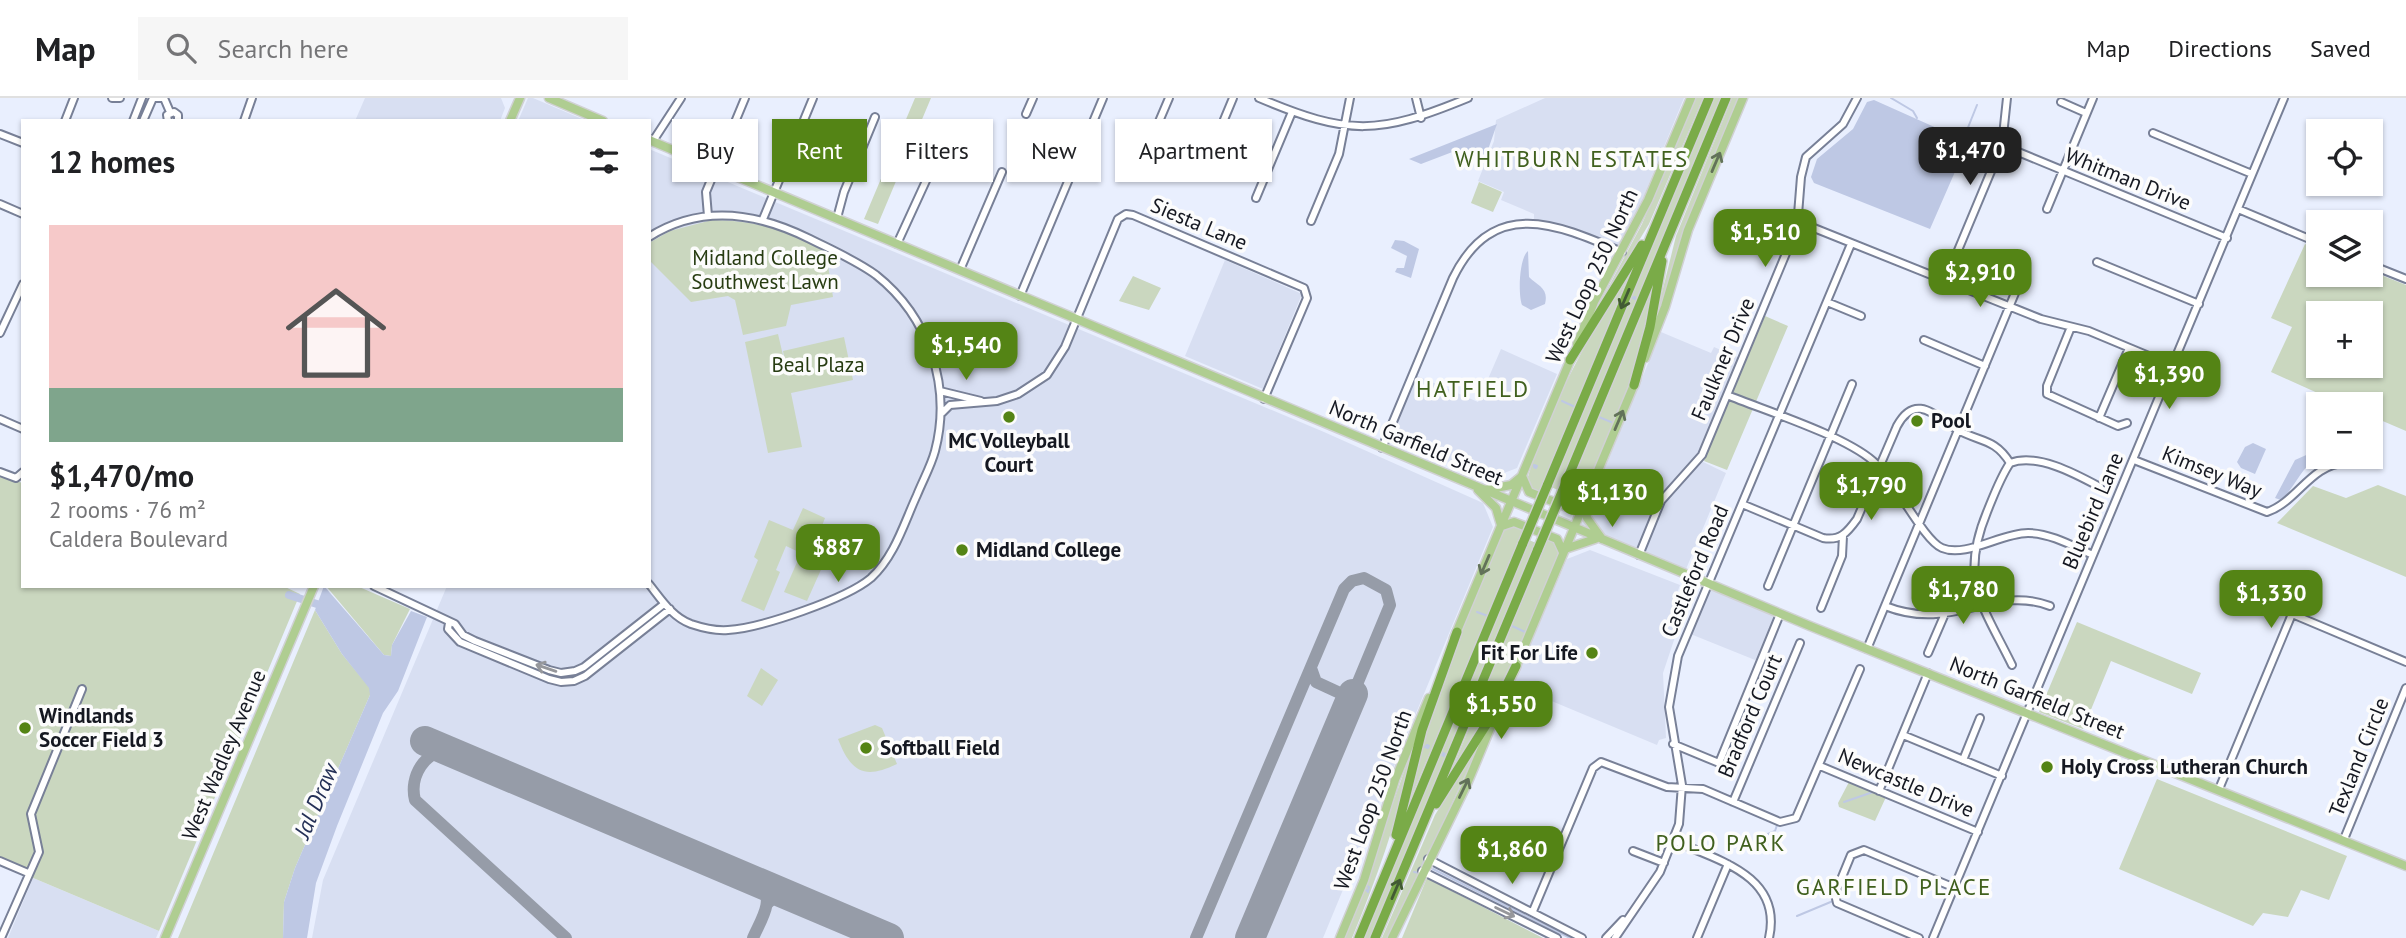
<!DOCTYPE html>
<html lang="en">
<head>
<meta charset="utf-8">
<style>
	body { margin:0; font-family:"PT Sans",sans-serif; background:#f6f6f6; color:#202124; height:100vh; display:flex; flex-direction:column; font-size:26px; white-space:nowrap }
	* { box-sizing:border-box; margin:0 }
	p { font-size:23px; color:#757577 }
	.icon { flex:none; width:38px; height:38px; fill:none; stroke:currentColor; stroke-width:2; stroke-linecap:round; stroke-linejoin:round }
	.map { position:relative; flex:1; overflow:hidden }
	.details { position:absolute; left:21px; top:21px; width:630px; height:469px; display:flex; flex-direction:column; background:#fff; border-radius:0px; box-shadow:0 2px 5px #0004 }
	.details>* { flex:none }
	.hud { position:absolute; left:672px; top:21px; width:665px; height:63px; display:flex; gap:14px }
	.tools { position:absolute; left:2306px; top:21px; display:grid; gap:14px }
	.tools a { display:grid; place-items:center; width:77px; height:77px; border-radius:0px; background:#fff; box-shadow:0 2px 5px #0004; font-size:35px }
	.price { position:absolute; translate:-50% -60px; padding:0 16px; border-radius:14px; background:#548415; color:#fff; font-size:23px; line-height:46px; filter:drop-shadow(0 2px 4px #0008) }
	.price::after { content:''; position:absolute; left:50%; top:42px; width:21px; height:16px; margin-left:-10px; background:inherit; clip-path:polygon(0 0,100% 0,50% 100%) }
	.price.on { background:#222; color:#fff }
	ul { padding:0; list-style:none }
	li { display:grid; align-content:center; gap:14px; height:371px; padding:0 28px }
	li+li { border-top:2px solid #e0e0e0 }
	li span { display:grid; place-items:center; height:217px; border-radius:0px; color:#555 }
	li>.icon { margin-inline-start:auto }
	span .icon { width:126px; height:126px; fill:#fffc; stroke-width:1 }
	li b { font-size:30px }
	h2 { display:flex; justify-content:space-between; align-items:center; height:84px; padding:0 28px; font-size:30px }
	.chip { padding:0 24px; border-radius:0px; background:#fff; box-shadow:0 2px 5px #0004; font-size:24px; line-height:63px }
	.chip.on { background:#548415; color:#fff }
	header { display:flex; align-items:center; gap:42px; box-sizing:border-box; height:98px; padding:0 35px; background:#fff; border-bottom:2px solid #e0e0e0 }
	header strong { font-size:33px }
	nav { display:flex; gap:38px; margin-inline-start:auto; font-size:24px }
	.search { width:490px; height:63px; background:#f6f6f6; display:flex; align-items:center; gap:18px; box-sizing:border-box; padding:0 24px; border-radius:0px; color:#757577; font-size:26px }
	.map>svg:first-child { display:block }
</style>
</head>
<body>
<header>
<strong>Map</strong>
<div class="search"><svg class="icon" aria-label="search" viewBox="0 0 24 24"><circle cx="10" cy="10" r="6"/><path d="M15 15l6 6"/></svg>Search here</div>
<nav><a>Map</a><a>Directions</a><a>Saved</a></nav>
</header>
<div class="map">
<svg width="2406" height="840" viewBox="0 0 2406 840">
	<rect width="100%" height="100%" fill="#e9effe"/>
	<path fill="#d8dff2" d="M365,0h136l4,10 -5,13h-145z
		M528,0h5l54,23h-69z
		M1545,0h139l-41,100 -27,51 -82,-26v-9l-33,-14 3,-8 -26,-11 16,-40 2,-21z
		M649,51l675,283 159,71 10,24 -170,411h-1011l11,-58 124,-294h202z
		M1225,162l77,34 -39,95 -78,-33z
		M1661,234l50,21 3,-6 28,12 -43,101 27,13 -42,101 -105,-43z
		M1501,251l56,25 -40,94 -26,10 -104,-40 26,-64 65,28z
		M1590,452l90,35 -4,11 11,5 -24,72 3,65 -7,2 -2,5 -144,-60 54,-126z
		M1708,486l72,30 -20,48 -72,-29z
		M33,780l126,53 -3,7h-148z"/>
	<path fill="#cad7bf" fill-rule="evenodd" d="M915,0h16l-53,126 -14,-5z
		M1696,0h7l-54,126 -57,94 50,-94z
		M1713,0h9l-164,392 -7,-3z
		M1732,0h8l-55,132 -34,107 25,-101z
		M1479,84l23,10 -9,20 -22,-9z
		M712,122c45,1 74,9 114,32l7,45 -42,8 -5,21 -43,9 -8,-35 -7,-4 -37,6 -42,-42v-17l21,-12z
		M2305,146l14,6v25h52v-4l35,14v146l-35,-15v-12h-29l-71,-32 21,-45 -21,-9zM2371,215v53h-52v-53z
		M1133,178l28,12 -12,22 -30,-9z
		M1623,182l3,2 -85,208 -5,2 -9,-12c21,-71 58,-136 96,-200z
		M1650,193l6,2 -26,95 -47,111 -6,7 -9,-1 1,-3 -6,-3z
		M1765,218l23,10 -61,144 -23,-9z
		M778,236l11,47 -6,-30 61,-14 9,43 -62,13 11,54 -34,6 -23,-111z
		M0,379l23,6v103h260l17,8 -141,337 -159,-67z
		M2378,387l28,11v81l-129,-54 36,-37 33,12z
		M803,410l22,10 -7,18 21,9 -9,20 -6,-2 -17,38 -23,-9 17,-39 -15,-7 -10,24 4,2 -16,39 -23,-10 17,-41 -4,-3 15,-37 24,10z
		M1510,426l14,6 -117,277 30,-120 67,-158z
		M1546,441l8,4 5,10 -62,149 -42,69 -3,-1z
		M1529,442l7,3 -164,395h-9z
		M326,488h31l53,23 -18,36 -1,11 -7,-1z
		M315,512l27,44 28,34v7l-75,173 -11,34 -1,36h-105z
		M2077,524l124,51 -9,21 -81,-33 -28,68 -44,-17z
		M761,570l17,12 -16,26 -15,-10z
		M875,627l7,3 15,36c-33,16 -46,8 -59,-25z
		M1483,639l-94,201h-7l53,-123z
		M1415,643c-14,69 -36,132 -63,197h-7z
		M2157,681l190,77 -18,44 -28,-10 -13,27 -25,-4 -10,13 -134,-57z
		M1849,684l37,15 -11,24 -36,-14 -1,-4z
		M1427,780l116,60h-141z"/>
	<path fill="#bec8e4" d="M1874,2l94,42 -38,87 -116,-46 -3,-6 6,-18 36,-30 14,-27z
		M1497,26l-14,40 -28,-13 -34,13 -12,-5z
		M1395,142l9,1 15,8 -8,29 -16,-6 2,-4h7l3,-12 -16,-8z
		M1528,153l1,26c9,9 20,11 16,27l-14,6 -9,-5c-4,-10 -3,-47 6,-54z
		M2253,345l13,6 -11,25 -14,-6 -4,-6 8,-15z
		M2313,354l3,8c-15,7 -21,28 -35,40l-6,-2 20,-38z
		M324,488l60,69 7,1 1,-11 19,-34 16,6 -29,74 -15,22 -46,113 -21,57 -9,55h-24l1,-36 11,-34 75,-173 -1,-7 -27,-34 -27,-44z"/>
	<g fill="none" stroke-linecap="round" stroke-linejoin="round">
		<path stroke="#bec8e4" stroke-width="2" d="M1891,0l22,13 4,7
			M1948,35l8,-5 11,2 10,-25
			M1660,85l2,-3
			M1610,188l2,1 -1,3 -2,-2z
			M1634,199h1v2l-2,-1z
			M1658,208h4l-1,3 -3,-1z
			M1562,303l13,6
			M1599,319l12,5
			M1534,367l3,1 -1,2 -2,-1z
			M1584,390l3,1 -1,3 -3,-1z
			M1477,514l11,4
			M1510,527l15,7
			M1427,647l2,1 -1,2 -3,-1z
			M1443,655l2,1 -1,2 -2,-1z
			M1458,661l2,1 -1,2 -2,-1z
			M1396,694l1,-4
			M1844,704l29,-10
			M1387,723l1,-4
			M1761,739l14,-6 2,-6
			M1433,771l137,69
			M1414,774l5,1 5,-12
			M1366,787l3,2 -1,5 -3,-3z
			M1797,818l36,-15"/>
		<path stroke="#bec8e4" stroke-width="8" d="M289,497l31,10 5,5"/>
		<path stroke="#969ca8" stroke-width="12" d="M1311,570l5,14 26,12 4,17
			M449,654c-24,-3 -40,25 -34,48l151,138
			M767,806l8,-8 13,-1
			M753,840c7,-17 23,-38 7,-54
			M1196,840l148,-349 8,-8 12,-3 22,12 4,15 -37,89"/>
		<path stroke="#969ca8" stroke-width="30" d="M425,643l464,197
			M1250,840l103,-244"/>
		<defs>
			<path id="minor" d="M112,0h8
				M154,0h10l6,14
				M1259,0c90,38 119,37 209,0
				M1416,0l5,20
				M2061,4l25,11
				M1026,16l7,-16
				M65,23l9,-23
				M133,23l9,-23
				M143,23l10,-23
				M168,23l-1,-6 7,-3 4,3v6
				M244,23l8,-23
				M2153,35l99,41
				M0,36l23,9
				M1977,37l250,103
				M653,43l28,-43
				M1146,54l23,-54
				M1201,77l32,-77
				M1256,100l36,-86
				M0,106l23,10
				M2047,111l46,-111
				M2238,111l81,34
				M708,118l-2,-24 39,-94
				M837,120l7,-26 31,-75
				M763,121l50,-121
				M1311,123l28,-67 11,-56
				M1799,124l242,97 48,12 84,35
				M649,139c52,-33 109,-24 161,2 22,11 47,22 66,36 53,42 76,111 59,176 -4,15 -12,29 -18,44 -13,28 -22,61 -46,83 -25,21 -110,50 -143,52 -13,1 -25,-2 -37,-6 -19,-7 -30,-25 -42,-40
				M897,146l45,-98
				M2097,164l102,42
				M2371,167l35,14
				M960,172l42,-98
				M1946,181l56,-134 5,-47
				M1020,198l83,-198
				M1827,204l34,14
				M2071,229l-24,59v8l71,32 9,-3
				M0,235l23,-49
				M1924,242l61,26
				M940,293l41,10
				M1727,297c39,16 116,40 146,66 22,19 50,79 69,87 24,10 59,-15 86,-15 22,0 45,13 65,22
				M942,315l8,-8 47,-4 21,-7 29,-19 18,-28 53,-128 8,-5 7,1 171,73 3,10 -43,101
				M2099,320l30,-70
				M0,321l23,10
				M1382,350l71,-170c40,-82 104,-54 169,-26
				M2134,362l133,52c30,-10 44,-48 78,-49
				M2010,365c27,-10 64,10 90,24
				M0,374l16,6 7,-6
				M1742,406l81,34c17,3 24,-5 34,-19l40,-93c19,-35 40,-8 61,4 21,12 37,8 52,33 -10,15 -16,32 -23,49 -28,68 -5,92 25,153
				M1639,457l22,-54 41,-46 95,-228 4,-50 5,-20 37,-33 14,-26
				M374,488l81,38 8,11 12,6 74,29 12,3 14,-2 9,-4 80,-63
				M1768,488l84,-202
				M1885,508c68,27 107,-22 165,0
				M1821,510l21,-52 1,-20
				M449,525l-1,6 12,13 89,37 12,3 13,-1 11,-5 85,-67
				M1867,551l158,-380
				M1928,555l16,-37
				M1903,637l99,41
				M1673,646l46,19 61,-149
				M1963,662l17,-42
				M1820,668l158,66
				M2219,691l73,-175 114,48
				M1879,693l49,-118
				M1733,704l67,-159
				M2344,741l62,-151
				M1674,743c44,19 109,35 95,97
				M1633,753l31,12
				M1428,761l154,79
				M0,763l28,12
				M1422,773l135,67
				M1533,813l60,-143 8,-6 66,25 36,2 77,33 16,-4 64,-149
				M1,840l38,-86 -8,-38 51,-125
				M1606,840l17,-18
				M1615,840l45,-66 19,-48 3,-39 -13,-78 9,-51 173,-412
				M1697,840l31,-74
				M1919,840l-82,-35 -2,-9 16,-39 13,-5 91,38
				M1933,840l351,-840"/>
			<path id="major" d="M549,0l54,23
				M510,23l10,-23
				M649,42l1161,486 596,240
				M1577,246l17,-42 54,-102 43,-102
				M1645,260l20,-51 23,-77 55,-132
				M1478,392l18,18 5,17
				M1485,392l26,-5 11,-9 7,16 43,17 12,-6
				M1585,406l2,14 15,21
				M1502,428l12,-4 43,17 6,13
				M1565,451l30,-10
				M1454,540l118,-282
				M1514,573l122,-291
				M165,840l149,-352
				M1340,840l24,-58 31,-100 34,-82
				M1392,840l75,-154 30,-72"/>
			<path id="highway" d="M1570,262l72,-115
				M1634,287l16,-58 12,-66
				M1547,388l162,-388
				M1562,394l164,-394
				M1436,706l55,-87 25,-51
				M1396,737l26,-105 35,-98
				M1359,840l164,-395
				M1375,840l163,-389"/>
		</defs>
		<use href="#minor" stroke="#788097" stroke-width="10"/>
		<use href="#major" stroke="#d0d1d3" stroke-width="11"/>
		<use href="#highway" stroke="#d0d1d3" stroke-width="12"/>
		<use href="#minor" stroke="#fff" stroke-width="6"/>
		<use href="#major" stroke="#afcd91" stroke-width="8"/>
		<use href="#highway" stroke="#7aab48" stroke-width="9"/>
		<defs>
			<path id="highway-bridge" d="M1523,445l24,-57
				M1538,451l24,-57"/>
		</defs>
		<use href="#highway-bridge" stroke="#d0d1d3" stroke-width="12" stroke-linecap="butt"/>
		<use href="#highway-bridge" stroke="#7aab48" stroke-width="9"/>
	</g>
	<defs><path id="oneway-shaft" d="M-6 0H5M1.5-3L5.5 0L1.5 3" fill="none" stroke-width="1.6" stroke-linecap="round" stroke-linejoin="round" transform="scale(1.75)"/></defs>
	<g stroke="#627259">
		<use href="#oneway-shaft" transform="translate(1716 64) rotate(-67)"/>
		<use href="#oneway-shaft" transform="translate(1619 322) rotate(-67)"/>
		<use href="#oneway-shaft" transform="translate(1485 467) rotate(113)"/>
		<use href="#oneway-shaft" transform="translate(1464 690) rotate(-64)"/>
	</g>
	<g stroke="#425a33">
		<use href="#oneway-shaft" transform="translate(1625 201) rotate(113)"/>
		<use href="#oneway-shaft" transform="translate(1396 791) rotate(-67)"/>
	</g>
	<g stroke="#96979b">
		<use href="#oneway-shaft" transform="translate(546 570) rotate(-161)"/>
		<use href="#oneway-shaft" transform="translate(1505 814) rotate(26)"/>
	</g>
	<g fill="#548415" stroke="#fcfcfc" stroke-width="2.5">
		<circle cx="1009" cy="319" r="7"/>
		<circle cx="1917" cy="323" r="7"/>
		<circle cx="962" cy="452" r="7"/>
		<circle cx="1592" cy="555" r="7"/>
		<circle cx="25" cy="630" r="7"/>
		<circle cx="866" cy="650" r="7"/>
		<circle cx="2047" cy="669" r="7"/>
	</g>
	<g text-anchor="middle" stroke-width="7" stroke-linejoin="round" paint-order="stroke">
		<g font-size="21" fill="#151821" stroke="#fcfcfc">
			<text transform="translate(2128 81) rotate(22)" y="7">Whitman Drive</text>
			<text transform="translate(1199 126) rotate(23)" y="7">Siesta Lane</text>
			<text transform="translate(1592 178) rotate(-65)" y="7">West Loop 250 North</text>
			<text transform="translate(1723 261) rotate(-67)" y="7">Faulkner Drive</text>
			<text transform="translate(1416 345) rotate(23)" y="7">North Garfield Street</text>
			<text transform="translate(2212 374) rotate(22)" y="7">Kimsey Way</text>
			<text transform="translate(2093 413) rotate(-67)" y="7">Bluebird Lane</text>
			<text transform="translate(1695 473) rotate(-67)" y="7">Castleford Road</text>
			<text transform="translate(2037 600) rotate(22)" y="7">North Garfield Street</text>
			<text transform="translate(1750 618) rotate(-67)" y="7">Bradford Court</text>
			<text transform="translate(224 657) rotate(-67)" y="7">West Wadley Avenue</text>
			<text transform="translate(2359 659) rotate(-68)" y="7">Texland Circle</text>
			<text transform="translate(1906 685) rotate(23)" y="7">Newcastle Drive</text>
			<text transform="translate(1373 702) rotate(-70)" y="7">West Loop 250 North</text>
		</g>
		<g font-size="21" fill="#273c12" stroke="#fcfcfc">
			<text x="765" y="167">Midland College<tspan x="765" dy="24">Southwest Lawn</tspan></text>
			<text x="818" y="274">Beal Plaza</text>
		</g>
		<g font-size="21" font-weight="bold" fill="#151821" stroke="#fcfcfc" text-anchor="start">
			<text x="1931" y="330">Pool</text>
			<text x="1009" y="350" text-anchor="middle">MC Volleyball<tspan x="1009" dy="24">Court</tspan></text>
			<text x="976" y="459">Midland College</text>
			<text x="1578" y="562" text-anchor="end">Fit For Life</text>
			<text x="39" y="625">Windlands<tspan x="39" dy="24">Soccer Field 3</tspan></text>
			<text x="880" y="657">Softball Field</text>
			<text x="2061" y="676">Holy Cross Lutheran Church</text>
		</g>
		<g font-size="23" letter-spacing="2" fill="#40601e" stroke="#fcfcfc">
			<text x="1572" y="69">WHITBURN ESTATES</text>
			<text x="1473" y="299">HATFIELD</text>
			<text x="1721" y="753">POLO PARK</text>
			<text x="1894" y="797">GARFIELD PLACE</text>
		</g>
		<g font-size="23" font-style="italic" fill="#253157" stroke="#fcfcfc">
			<text transform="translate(316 703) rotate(-67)" y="8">Jal Draw</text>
		</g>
	</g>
</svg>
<div class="tools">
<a><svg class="icon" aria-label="locate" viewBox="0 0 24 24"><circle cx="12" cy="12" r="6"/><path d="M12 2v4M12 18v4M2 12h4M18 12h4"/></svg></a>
<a><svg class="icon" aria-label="layers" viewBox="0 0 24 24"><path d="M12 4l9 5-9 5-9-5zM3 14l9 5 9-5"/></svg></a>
<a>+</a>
<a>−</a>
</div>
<b class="price on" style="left:1970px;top:89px">$1,470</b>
<b class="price" style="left:1765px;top:171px">$1,510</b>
<b class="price" style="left:1980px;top:211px">$2,910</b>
<b class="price" style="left:966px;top:284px">$1,540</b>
<b class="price" style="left:2169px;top:313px">$1,390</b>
<b class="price" style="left:1871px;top:424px">$1,790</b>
<b class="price" style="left:1612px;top:431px">$1,130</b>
<b class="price" style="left:838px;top:486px">$887</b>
<b class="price" style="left:1963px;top:528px">$1,780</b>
<b class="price" style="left:2271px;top:532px">$1,330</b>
<b class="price" style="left:1501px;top:643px">$1,550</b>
<b class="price" style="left:1512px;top:788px">$1,860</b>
<div class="hud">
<a class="chip">Buy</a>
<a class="chip on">Rent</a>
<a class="chip">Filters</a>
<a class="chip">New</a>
<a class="chip">Apartment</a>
</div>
<section class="details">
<h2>12 homes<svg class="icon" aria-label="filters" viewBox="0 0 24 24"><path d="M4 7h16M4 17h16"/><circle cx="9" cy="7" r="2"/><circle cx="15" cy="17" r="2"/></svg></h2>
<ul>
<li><span style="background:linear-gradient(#f6c9c9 75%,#7fa58c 0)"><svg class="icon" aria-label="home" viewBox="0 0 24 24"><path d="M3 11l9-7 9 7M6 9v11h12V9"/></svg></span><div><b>$1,470/mo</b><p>2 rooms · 76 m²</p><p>Caldera Boulevard</p></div></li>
</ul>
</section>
</div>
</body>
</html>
